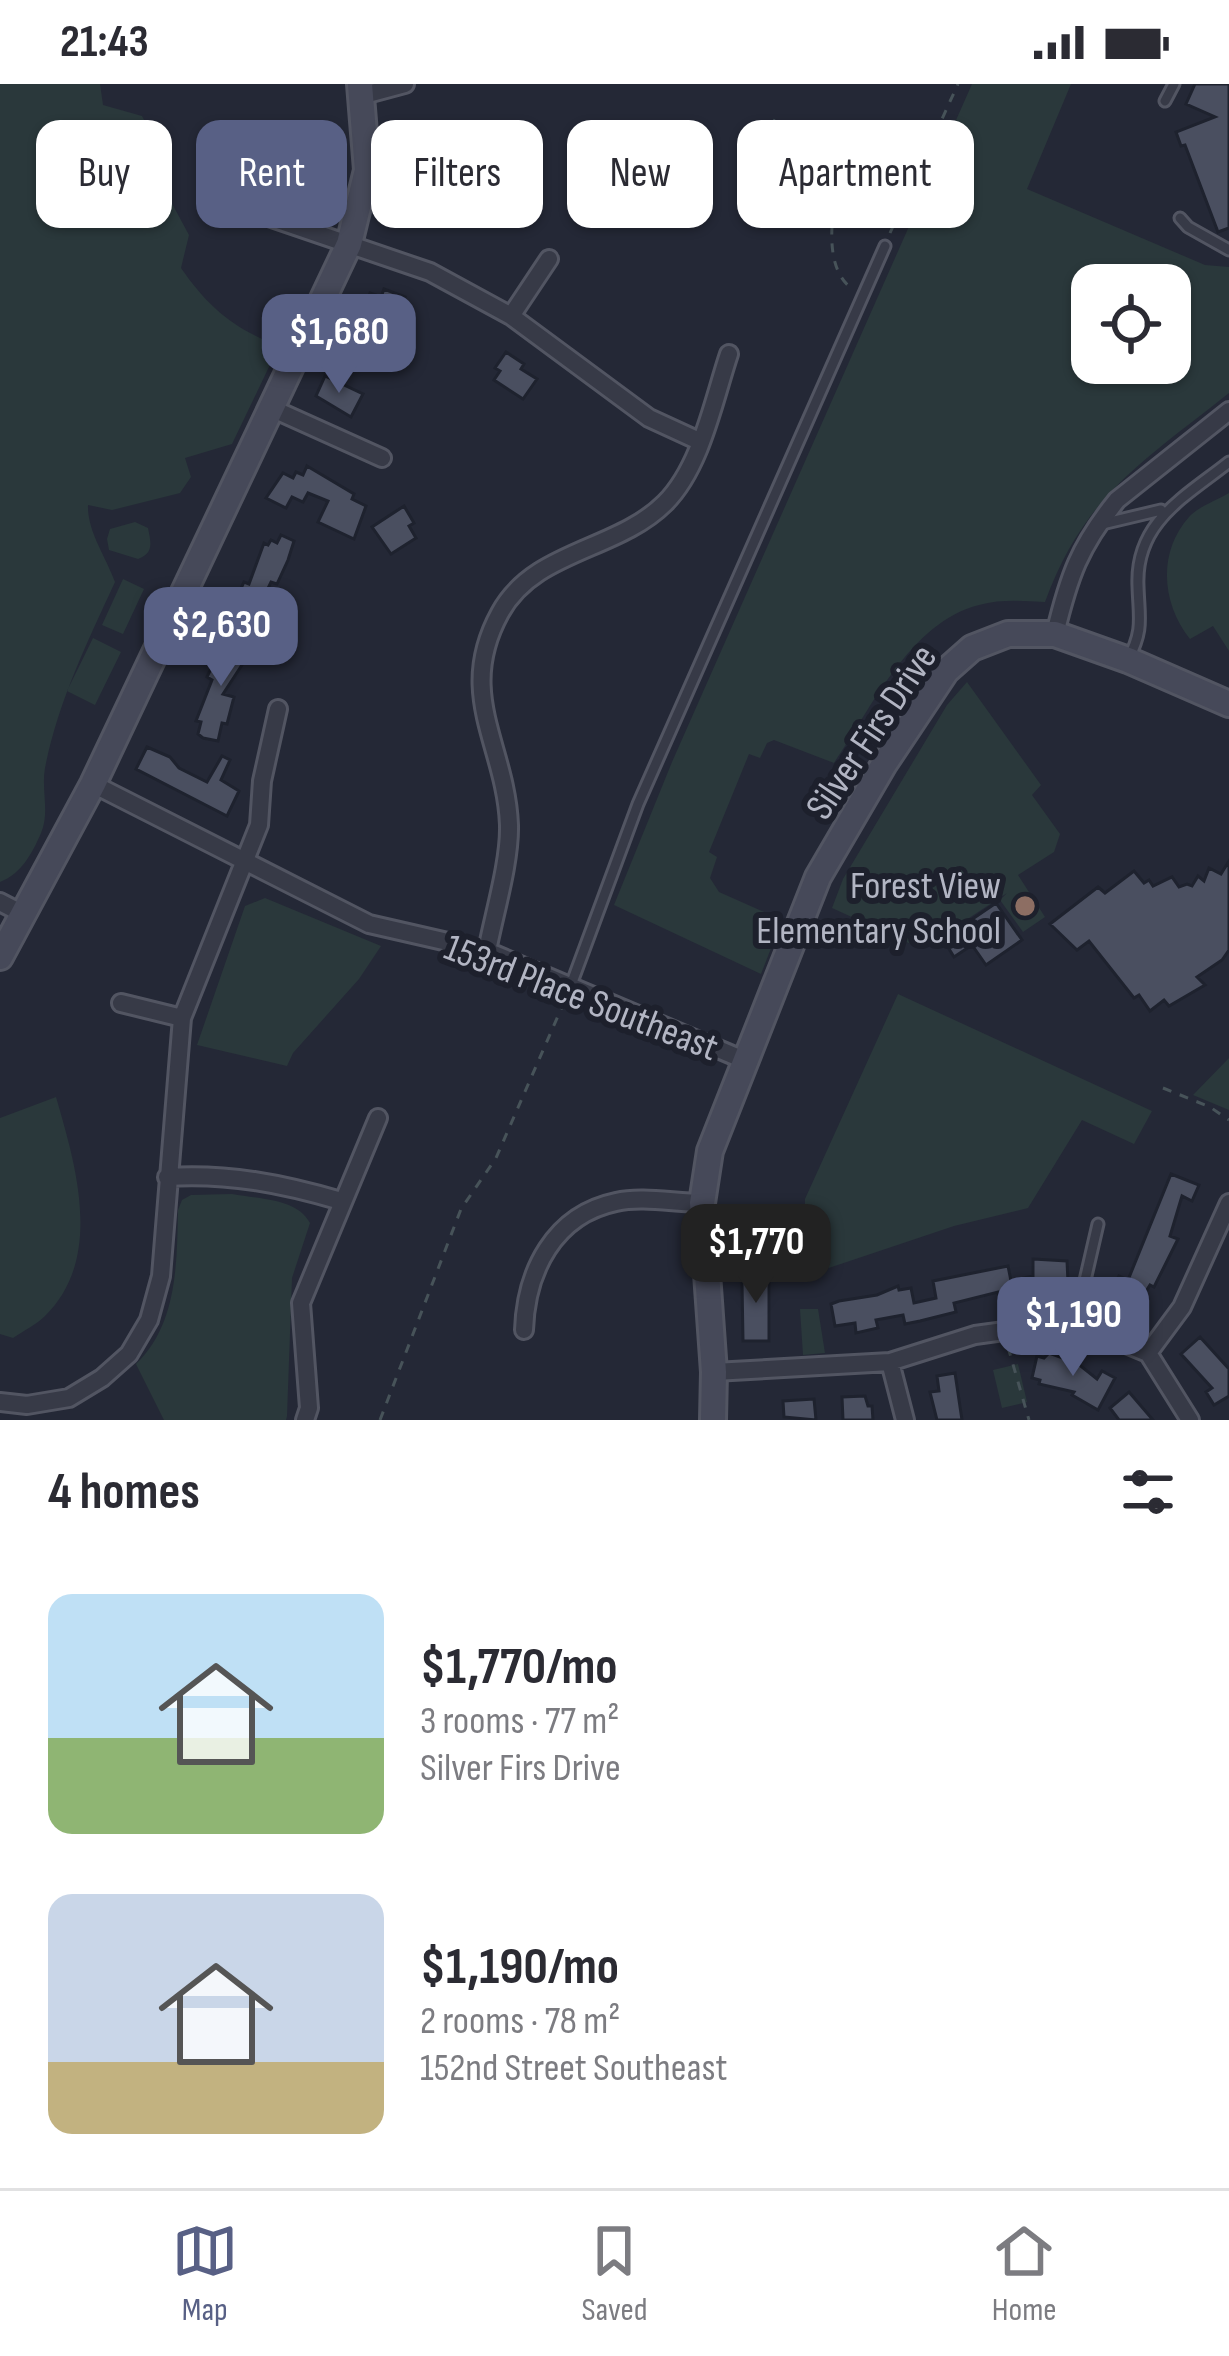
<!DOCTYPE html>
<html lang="en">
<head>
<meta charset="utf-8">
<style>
	body { margin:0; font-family:"Sofia Sans Condensed",sans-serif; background:#f2f2f3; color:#2b2b33; height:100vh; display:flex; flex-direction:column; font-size:45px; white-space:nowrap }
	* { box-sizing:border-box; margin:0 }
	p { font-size:39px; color:#7c7c81 }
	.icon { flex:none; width:66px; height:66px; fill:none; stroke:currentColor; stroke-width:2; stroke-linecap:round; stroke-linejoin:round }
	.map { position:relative; height:1336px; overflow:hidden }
	.sheet { display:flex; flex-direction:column; background:#fff; flex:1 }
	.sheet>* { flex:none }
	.top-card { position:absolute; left:36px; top:36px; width:1158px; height:108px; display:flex; gap:24px }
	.fabs { position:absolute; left:1071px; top:180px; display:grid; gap:24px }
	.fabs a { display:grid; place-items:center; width:120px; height:120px; border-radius:24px; background:#fff; box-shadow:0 3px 9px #0004; font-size:60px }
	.price { position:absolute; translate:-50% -102px; padding:0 27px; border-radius:24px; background:#586085; color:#fff; font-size:39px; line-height:78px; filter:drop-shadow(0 3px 6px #0008) }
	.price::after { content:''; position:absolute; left:50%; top:72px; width:36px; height:27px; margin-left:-18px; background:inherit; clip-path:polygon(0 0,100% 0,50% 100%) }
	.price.on { background:#222; color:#fff }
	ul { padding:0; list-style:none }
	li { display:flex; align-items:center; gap:36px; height:300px; padding:0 48px }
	li span { display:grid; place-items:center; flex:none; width:336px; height:240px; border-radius:24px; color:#555 }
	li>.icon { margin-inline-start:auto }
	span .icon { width:144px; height:144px; fill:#fffc; stroke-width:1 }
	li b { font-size:51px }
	h2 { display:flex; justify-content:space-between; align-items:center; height:144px; padding:0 48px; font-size:51px }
	.tag { padding:0 42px; border-radius:24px; background:#fff; box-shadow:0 3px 9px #0004; font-size:42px; line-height:108px }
	.tag.on { background:#586085; color:#fff }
	.status { display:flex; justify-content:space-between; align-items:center; height:84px; padding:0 60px; background:#fff; direction:ltr }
	.status svg { height:33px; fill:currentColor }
	.dock { display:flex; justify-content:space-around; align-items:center; height:168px; border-top:3px solid #e1e1e2; background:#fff; font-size:33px; color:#7c7c81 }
	.dock a { display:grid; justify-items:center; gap:6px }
	.dock .on { color:#586085 }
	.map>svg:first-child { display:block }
</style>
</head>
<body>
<div class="status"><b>21:43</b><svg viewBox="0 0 49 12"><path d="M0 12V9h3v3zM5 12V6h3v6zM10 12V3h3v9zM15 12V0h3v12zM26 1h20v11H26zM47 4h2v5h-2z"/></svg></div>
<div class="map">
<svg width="1229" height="1336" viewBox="0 0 1229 1336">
	<rect width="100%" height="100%" fill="#242836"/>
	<path fill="#2a383b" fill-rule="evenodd" d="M0,0h100l3,21 39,11 25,48 -5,21 27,50 -8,33c27,39 53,61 98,78l-47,98 -47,14 6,19 -11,16 -68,17 -24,-5c-1,26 18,52 27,77 -28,61 -57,120 -70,186 -4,22 5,44 -4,65 -9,21 -20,41 -41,49z
		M972,0h99l-44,105 178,76 24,2v126c-85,68 -145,102 -184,209 -22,-1 -44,-3 -66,3 -69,17 -108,104 -145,158l-60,-23 -7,3 -7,15 -11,-4 -40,98 8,5 -7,21 9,14 63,28 -21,54 -147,-69 58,-143zM1092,201h78v78h-78z
		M1229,409v158l-16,-25 -23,13c-28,-35 -33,-86 -1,-122 9,-10 28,-17 40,-24z
		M135,438l13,6c3,15 6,25 -10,31l-29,-9 -2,-11 3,-10z
		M123,495l21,10 -21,45 -21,-9z
		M93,554l28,14 -26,53 -28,-14z
		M967,598l74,103 -9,10 28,39 -6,18 -36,23 27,42 -22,15 -23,-32 7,-7 -85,56 -90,-41 11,-29 104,-174z
		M265,814l116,48 -22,33 -66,74 -6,13 -90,-21 48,-139z
		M898,910l254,117 -18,33 -52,-24 -54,88 -74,18 -149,50v-77z
		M1229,974v52l-36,-15z
		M56,1013c20,69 48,161 -11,219 -9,9 -22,15 -32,22l-13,-4v-216z
		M232,1110c26,5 65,4 78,29l-18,55 -5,138 -1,4h-122l-28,-56c41,-39 41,-100 42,-154l4,-10 9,-5z
		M818,1225l7,44 -22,2 -3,-46z
		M1018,1280l9,38 -25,6 -9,-38z"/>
	<path fill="#4a4f60" stroke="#1e222e" stroke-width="3" d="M1195,0h34v144l-11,4 -33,-87 -4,1 -5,-14 39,-15 -29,-13z
		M384,205l21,8 -13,38 -33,-11 11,-31 11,4z
		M506,268l18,12 -3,5 16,10 -14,20 -29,-19 6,-9 -5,-3z
		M325,292l38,18 -12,23 -35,-21z
		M307,382l47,28 -2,5 14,7 -12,33 -36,-17 10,-21 -20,-8 -5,9 -11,-5 -6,11 -20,-10 17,-25 10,5 3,-6 7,3z
		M404,422l10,17 -5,3 7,12 -25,16 -19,-27z
		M281,451l13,6 -6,19 -11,24 -6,-2 -25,52 -20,-9 5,-15 -3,-2 8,-17 3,2 5,-11 5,2 15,-41 4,2 3,-5 6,3z
		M235,554l18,10 -30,46 11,3 -7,27 -5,-1 -4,18 -15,-3 -5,-4 3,-12 -5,-1 16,-41 -5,-3 9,-19 -4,-2 6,-9 10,5z
		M147,663l23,10 9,11 28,14 15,-26 8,4 -9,20 18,11 -12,25 -91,-47z
		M1229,777v89l-7,10 -25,17 8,8 -36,21 -5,-6 -14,11 -11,-16 -5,3 -45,-57 -12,9 -27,-26 48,-37 7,6 29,-22 10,12 5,-3 4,6 19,-9 7,10 8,-3 5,2 6,-10 6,5 5,-13 12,6z
		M996,819l26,37 -36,25 -14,-20 -18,12 -11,-18z
		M1171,1090l28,11 -7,16 -10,-5 -12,40 8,3 -24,48 -4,-2 -20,32 -22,-10 7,-15 -3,-2 7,-14 9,4z
		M1033,1175l34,2 1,21 -18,2v15h-16v-4l-34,7 -2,-10 -44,11 2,9 -36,9 -15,3 -2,-9 -27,5 2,8 -22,5 -1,-10 -20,3 -4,-22 8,-3 38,-6 21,-9 1,4 12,-2 3,15 22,-5 -3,-17 75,-15 3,15 22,-5z
		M748,1186h21v71h-26l-1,-58 7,-4z
		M1200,1253l29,32v27l-15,9 -8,-13 6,-4 -31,-34z
		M1049,1269l28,10 20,16 5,-8 13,7 -17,32 -26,-15 2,-3 -35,-8 1,-4 -8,-2 5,-22 7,2z
		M955,1289l7,47h-25l-7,-28 9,-1 -2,-15z
		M1129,1308l24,28h-34l-9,-12z
		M865,1312l3,10h4l1,14h-30l-1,-23z
		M814,1315l2,21 -32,-3 -1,-16z"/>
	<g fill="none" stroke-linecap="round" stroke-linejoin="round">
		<defs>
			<path id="lane" d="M1165,17l9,-17
				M1180,134l8,9 41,23
				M1102,440l59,-14
				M1128,576c16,-31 11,-41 10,-74 -3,-64 47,-89 91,-124
				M571,901l67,-181 247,-558
				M1074,1244l24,-104"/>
			<path id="street" d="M364,11l41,-11
				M263,131l167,57 81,44 138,102 50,23
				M511,232l38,-57
				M271,324l111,50
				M1055,550c14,-58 24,-87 62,-134l112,-89
				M93,700l276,140 118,27 257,109
				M0,818l25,13
				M487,867c7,-37 23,-89 22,-126 -3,-80 -54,-130 -9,-212 34,-63 117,-62 165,-110 36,-36 48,-101 64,-149
				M121,919l61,15
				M167,1093c61,-4 116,7 174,24
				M524,1246c2,-59 30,-115 92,-128 26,-6 59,1 86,1
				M1148,1269l34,-46 47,-104
				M890,1278l15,58
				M714,1288l176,-10 85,-27 73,-10 47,6 53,22 42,67
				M0,1318l27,3 42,-7 33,-20 27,-24 20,-34 12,-44 21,-258 77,-193 3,-44 16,-72
				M305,1336l4,-12 -8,-105 77,-185"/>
			<path id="secondary" d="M0,873l93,-173 256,-540 18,-74 -7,-86
				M713,1336l1,-48 -12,-169 8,-52 108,-274 66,-113 62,-93 26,-23 36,-14h47l73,26 101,44"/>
		</defs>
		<use href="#lane" stroke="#525562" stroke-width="15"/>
		<use href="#street" stroke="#525562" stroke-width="22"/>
		<use href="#secondary" stroke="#525562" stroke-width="30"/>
		<path stroke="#475359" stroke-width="3" stroke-dasharray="9 9" stroke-linecap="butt" d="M773,36l69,44c-7,34 -23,99 9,124
			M890,149l68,-149
			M1163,1004l47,19 19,13
			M1008,1263l21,73
			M380,1336l81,-211 35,-51 69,-158"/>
		<use href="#lane" stroke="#373a47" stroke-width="9"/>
		<use href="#street" stroke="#373a47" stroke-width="16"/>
		<use href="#secondary" stroke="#464959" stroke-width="24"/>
	</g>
	<circle fill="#8d6e63" stroke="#1d202c" stroke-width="4.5" cx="1025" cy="822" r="12"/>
	<g text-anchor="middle" stroke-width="12" stroke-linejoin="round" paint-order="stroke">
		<g font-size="39" fill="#b2b5c3" stroke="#1d202c">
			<text transform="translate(870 647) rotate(-56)" y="14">Silver Firs Drive</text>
			<text transform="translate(582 912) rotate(21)" y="14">153rd Place Southeast</text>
		</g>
		<g font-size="39" fill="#b2b5c3" stroke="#1d202c" text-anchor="end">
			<text x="1001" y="814">Forest View<tspan x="1001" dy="45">Elementary School</tspan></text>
		</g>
	</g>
</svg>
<div class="fabs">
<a><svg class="icon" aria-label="locate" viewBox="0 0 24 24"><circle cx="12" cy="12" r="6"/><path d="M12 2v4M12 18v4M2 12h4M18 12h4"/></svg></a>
</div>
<b class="price" style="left:339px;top:312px">$1,680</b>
<b class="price" style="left:221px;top:605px">$2,630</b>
<b class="price on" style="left:756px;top:1222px">$1,770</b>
<b class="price" style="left:1073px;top:1295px">$1,190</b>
<div class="top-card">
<a class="tag">Buy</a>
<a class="tag on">Rent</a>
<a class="tag">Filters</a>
<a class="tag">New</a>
<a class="tag">Apartment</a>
</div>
</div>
<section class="sheet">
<h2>4 homes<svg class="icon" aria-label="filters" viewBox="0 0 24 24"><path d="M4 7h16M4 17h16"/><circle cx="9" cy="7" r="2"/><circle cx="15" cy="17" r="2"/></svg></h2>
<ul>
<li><span style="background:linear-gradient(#bfe0f5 60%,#8fb573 0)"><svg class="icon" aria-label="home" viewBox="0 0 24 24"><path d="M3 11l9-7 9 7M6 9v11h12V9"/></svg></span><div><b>$1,770/mo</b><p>3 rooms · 77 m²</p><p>Silver Firs Drive</p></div></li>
<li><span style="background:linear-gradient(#c9d6e8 70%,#c2b280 0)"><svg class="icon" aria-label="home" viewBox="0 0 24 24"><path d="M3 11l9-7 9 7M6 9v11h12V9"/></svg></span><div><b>$1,190/mo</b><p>2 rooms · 78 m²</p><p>152nd Street Southeast</p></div></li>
</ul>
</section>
<nav class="dock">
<a class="on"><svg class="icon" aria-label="map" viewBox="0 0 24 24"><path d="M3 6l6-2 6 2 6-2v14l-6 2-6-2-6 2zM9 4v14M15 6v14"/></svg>Map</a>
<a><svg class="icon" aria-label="saved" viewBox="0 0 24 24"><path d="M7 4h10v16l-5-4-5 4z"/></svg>Saved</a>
<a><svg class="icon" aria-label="home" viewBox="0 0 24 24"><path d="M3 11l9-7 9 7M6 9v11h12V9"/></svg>Home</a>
</nav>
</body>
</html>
